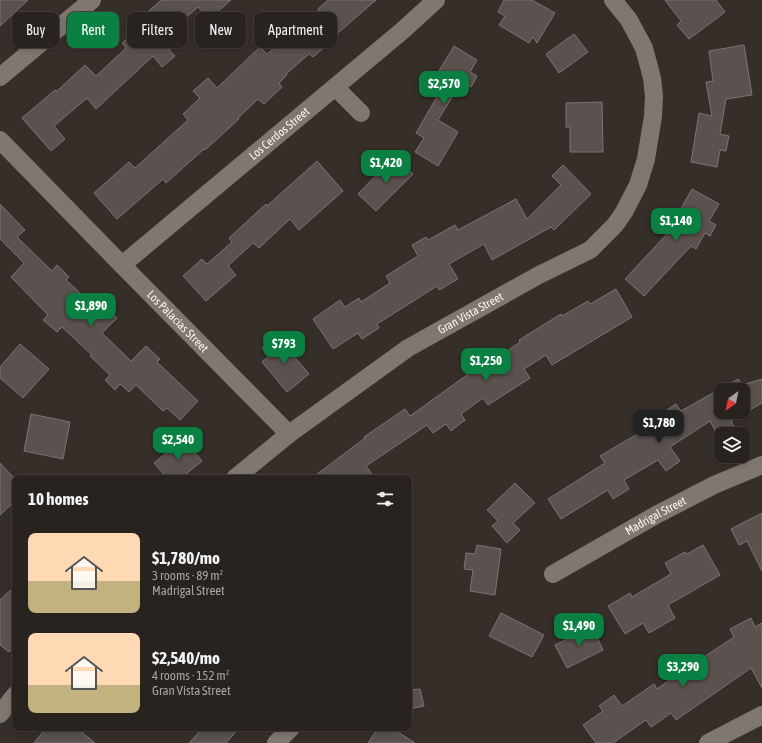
<!DOCTYPE html>
<html lang="en">
<head>
<meta charset="utf-8">
<style>
	body { margin:0; font-family:"Asap Condensed",sans-serif; background:#302b28; color:#f1f3f6; height:100vh; display:flex; flex-direction:column; font-size:15px; white-space:nowrap }
	* { box-sizing:border-box; margin:0 }
	p { font-size:13px; color:#a5a4a4 }
	.icon { flex:none; width:22px; height:22px; fill:none; stroke:currentColor; stroke-width:2; stroke-linecap:round; stroke-linejoin:round }
	.map { position:relative; flex:1; overflow:hidden }
	.details { position:absolute; left:12px; top:475px; width:400px; height:256px; display:flex; flex-direction:column; background:#28231f; border-radius:8px; box-shadow:0 2px 6px #0003,0 0 0 1px #44403d }
	.details>* { flex:none }
	.top-card { position:absolute; left:12px; top:12px; width:400px; height:36px; display:flex; gap:8px }
	.needle { width:26px; rotate:213deg }
	.tools { position:absolute; left:714px; top:383px; display:grid; gap:8px }
	.tools a { display:grid; place-items:center; width:36px; height:36px; border-radius:8px; background:#28231f; box-shadow:0 2px 6px #0003,0 0 0 1px #44403d; font-size:20px }
	.price { position:absolute; translate:-50% -34px; padding:0 9px; border-radius:8px; background:#0b8043; color:#fff; font-size:13px; line-height:26px; filter:drop-shadow(0 1px 2px #0008) }
	.price::after { content:''; position:absolute; left:50%; top:24px; width:12px; height:9px; margin-left:-6px; background:inherit; clip-path:polygon(0 0,100% 0,50% 100%) }
	.price.current { background:#222; color:#fff }
	ul { padding:0; list-style:none }
	li { display:flex; align-items:center; gap:12px; height:100px; padding:0 16px }
	li span { display:grid; place-items:center; flex:none; width:112px; height:80px; border-radius:8px; color:#555 }
	li>.icon { margin-inline-start:auto }
	span .icon { width:48px; height:48px; fill:#fffc; stroke-width:1 }
	li b { font-size:17px }
	h2 { display:flex; justify-content:space-between; align-items:center; height:48px; padding:0 16px; font-size:17px }
	.tag { padding:0 14px; border-radius:8px; background:#28231f; box-shadow:0 2px 6px #0003,0 0 0 1px #44403d; font-size:14px; line-height:36px }
	.tag.current { background:#0b8043; color:#fff }
	.map>svg:first-child { display:block }
</style>
</head>
<body>
<div class="map">
<svg width="762" height="743" viewBox="0 0 762 743">
	<rect width="100%" height="100%" fill="#362f29"/>
	<path fill="#5b514e" stroke="#7e736f" fill-rule="evenodd" d="M0,0h28l-28,26z
		M161,0h70l-22,19 -11,-12 -23,20 7,7 -15,13 8,9 -13,11 -9,-11 -57,53 -9,-11 -33,28 11,13 -14,12 -29,-33 33,-28 2,1 28,-26 11,11 30,-28 -4,-5 21,-18 -4,-5z
		M328,0h48l-44,38 1,2 -20,17 -4,-3 -23,20 1,1 -8,8 3,4 -18,17 -6,-5 -20,19 1,1 -34,31 -1,-1 -38,34 -3,-4 -46,40 -23,-26 35,-31 6,6 53,-48 -5,-6 17,-16 -7,-7 15,-13 9,10 43,-41 7,7 52,-44 -1,-1z
		M504,0h28l23,13 -18,30 -4,-6 -4,6 -30,-18 6,-9 -7,-4z
		M665,0h51l9,12 -36,27 -12,-14 4,-4z
		M574,34l14,18 -29,21 -13,-19z
		M744,45l8,50 -26,4 -6,35 9,2 -3,15 -6,-1 -3,17 -26,-5 8,-49 13,3 -6,-34 7,-1 -4,-30z
		M454,46l23,14 -7,12 7,4 -6,11 -9,-6 -24,39 20,12 -20,34 -23,-14 9,-14 -8,-5 22,-38 -10,-6z
		M602,102l1,50h-33v-25h-4v-24z
		M395,156l18,18 -37,37 -18,-17z
		M317,161l26,30 -44,39 -9,-11 -31,29 -6,-5 -25,23 8,9 -30,26 -23,-25 19,-17 5,5 25,-22 -3,-4 37,-34 1,2z
		M563,165l28,29 -37,36 -3,-3 -59,33 -8,-16 -35,20 9,15 -19,11 -2,-4 -60,38 2,4 -17,11 -4,-6 -25,16 -20,-30 27,-19 5,7 14,-9 2,4 29,-19 -4,-7 32,-20 -6,-11 14,-8 2,3 27,-15 3,5 58,-31 11,20 34,-34 -9,-9z
		M692,189l27,15 -10,17 7,4 -6,11 -5,-3 -9,16 -5,-3 -47,50 -19,-17 41,-44z
		M0,204l25,26 -8,7 35,34 5,-6 12,12 -3,3 34,31 5,-5 12,12 -15,15 29,28 15,-15 14,13 -3,3 41,39 -18,19 -13,-12 -4,3 -27,-26 -7,7 -9,-8 -5,6 -10,-10 5,-5 -20,-19 2,-1 -30,-28 -5,5 -14,-12 5,-5 -37,-38 13,-14 -24,-24z
		M616,289l16,28 -80,48 -6,-10 -22,14 6,9 -42,27 -5,-7 -22,16 4,6 -14,11 -5,-7 -13,9 -6,-8 -61,41 9,12h-63l53,-40 -1,-1 41,-28 5,7 57,-41 -2,-3 17,-12 4,6 34,-24 -1,-2 42,-26 1,2 26,-15 2,3z
		M277,336l32,38 -22,18 -25,-30 7,-6 -7,-8z
		M20,344l29,25 -26,29 -23,-20v-11z
		M738,379l4,6 20,-6v24l-31,18 7,13h-21l-7,-13 -40,26 10,14 -14,10 -8,-11 -34,20 5,9 -16,10 -5,-9 -47,29 -13,-20 57,-36 -5,-7 51,-30 -2,-4 27,-18 5,7zM721,390h22v22h-22z
		M31,414l39,8 -7,37 -39,-8z
		M183,439l19,22 -21,17h-14l-13,-15z
		M0,463l15,16v22l-15,14z
		M515,483l20,20 -22,20 7,7 -13,13 -15,-17 6,-5 -11,-11z
		M762,513v58l-15,-30 -8,4 -8,-16z
		M477,545l24,4 -6,46 -25,-4 3,-21 -9,-1 2,-16 9,1z
		M703,545l17,30 -52,30 7,13 -26,15 -6,-10 -18,11 -17,-28 22,-13 2,4 39,-23 -6,-11 20,-11 2,2z
		M15,586v59l-6,7 -9,-7v-45z
		M501,613l43,22 -12,22 -43,-21z
		M751,618l4,9 7,-4v65l-11,-20 -75,52 -5,-7 -20,14 -5,-7 -33,23h-17l-13,-18 20,-14 -4,-5 15,-11 8,11 32,-22 3,5 18,-13 6,8 22,-15 -5,-8 36,-24 -4,-8z
		M592,627l11,23 -36,18 -12,-23z
		M420,689l4,17 -15,3v-19z
		M46,728h31l18,15h-61z
		M203,728h36l-13,15h-37z
		M378,728h14l23,15h-47z"/>
	<g fill="none" stroke-linecap="round" stroke-linejoin="round">
		<g stroke="#7f7770" stroke-width="18">
			<path d="M0,77l92,-77"/>
			<path d="M335,87l26,26"/>
			<path id="s1" d="M0,140l122,125 167,169"/>
			<path id="s2" d="M122,265l280,-234 34,-31"/>
			<path id="s3" d="M235,478l54,-44 119,-86 131,-73 51,-25 25,-25 9,-13 14,-27 8,-26 7,-43 1,-20 -2,-18 -8,-30 -15,-28 -16,-20"/>
			<path id="s4" d="M553,574l103,-59 58,-30 48,-20"/>
			<path d="M0,714l15,-19"/>
			<path d="M276,743l15,-15"/>
			<path d="M708,743l54,-28"/>
		</g>
	</g>
	<g text-anchor="middle" stroke-width="3.5" stroke-linejoin="round" paint-order="stroke">
		<g font-size="12" fill="#f9f4f0" stroke="#362f29">
			<text dy="4" stroke="none"><textPath href="#s2" startOffset="205">Los Cerdos Street</textPath></text>
			<text dy="4" stroke="none"><textPath href="#s3" startOffset="288">Gran Vista Street</textPath></text>
			<text dy="4" stroke="none"><textPath href="#s1" startOffset="254">Los Palacias Street</textPath></text>
			<text dy="4" stroke="none"><textPath href="#s4" startOffset="118">Madrigal Street</textPath></text>
		</g>
	</g>
</svg>
<div class="tools">
<a><svg class="needle" viewBox="-14 -14 28 28"><path d="M0-13l5 13h-10z" fill="#e53935"/><path d="M0 13l5-13h-10z" fill="#a5a4a4"/></svg></a>
<a><svg class="icon" aria-label="layers" viewBox="0 0 24 24"><path d="M12 4l9 5-9 5-9-5zM3 14l9 5 9-5"/></svg></a>
</div>
<b class="price" style="left:444px;top:105px">$2,570</b>
<b class="price" style="left:386px;top:184px">$1,420</b>
<b class="price" style="left:676px;top:242px">$1,140</b>
<b class="price" style="left:91px;top:327px">$1,890</b>
<b class="price" style="left:284px;top:365px">$793</b>
<b class="price" style="left:486px;top:382px">$1,250</b>
<b class="price current" style="left:659px;top:444px">$1,780</b>
<b class="price" style="left:178px;top:461px">$2,540</b>
<b class="price" style="left:579px;top:647px">$1,490</b>
<b class="price" style="left:683px;top:688px">$3,290</b>
<div class="top-card">
<a class="tag">Buy</a>
<a class="tag current">Rent</a>
<a class="tag">Filters</a>
<a class="tag">New</a>
<a class="tag">Apartment</a>
</div>
<section class="details">
<h2>10 homes<svg class="icon" aria-label="filters" viewBox="0 0 24 24"><path d="M4 7h16M4 17h16"/><circle cx="9" cy="7" r="2"/><circle cx="15" cy="17" r="2"/></svg></h2>
<ul>
<li><span style="background:linear-gradient(#ffd9b3 60%,#c2b280 0)"><svg class="icon" aria-label="home" viewBox="0 0 24 24"><path d="M3 11l9-7 9 7M6 9v11h12V9"/></svg></span><div><b>$1,780/mo</b><p>3 rooms · 89 m²</p><p>Madrigal Street</p></div></li>
<li><span style="background:linear-gradient(#ffd9b3 65%,#c2b280 0)"><svg class="icon" aria-label="home" viewBox="0 0 24 24"><path d="M3 11l9-7 9 7M6 9v11h12V9"/></svg></span><div><b>$2,540/mo</b><p>4 rooms · 152 m²</p><p>Gran Vista Street</p></div></li>
</ul>
</section>
</div>
</body>
</html>
